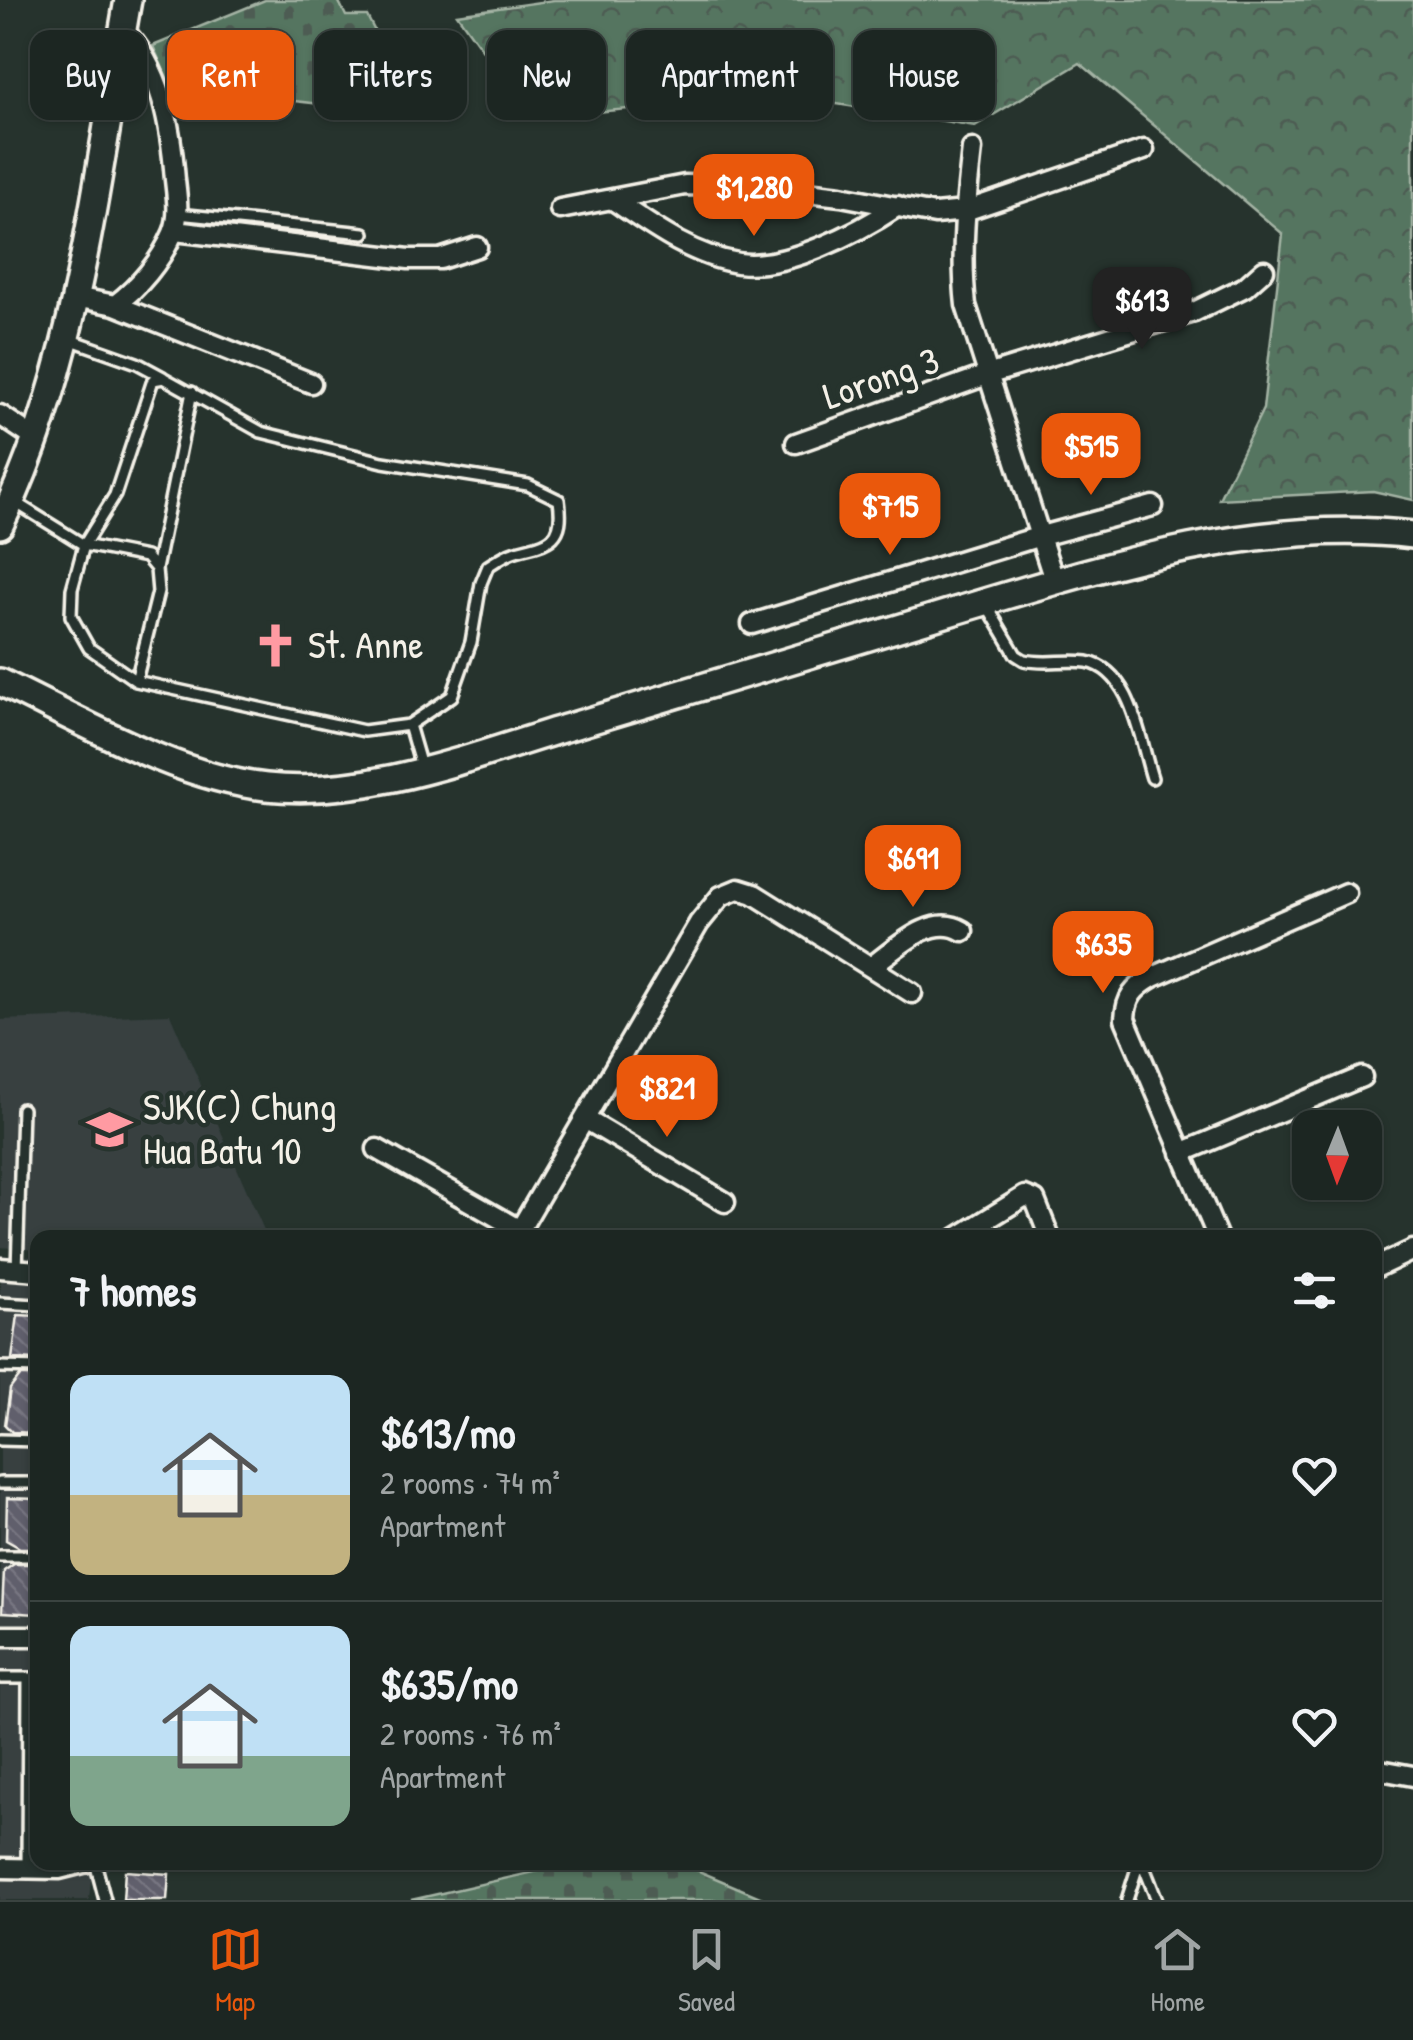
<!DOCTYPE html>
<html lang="en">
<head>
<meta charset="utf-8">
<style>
	body { margin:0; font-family:"Patrick Hand",sans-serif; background:#252e2a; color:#f1f3f6; height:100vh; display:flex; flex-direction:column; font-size:38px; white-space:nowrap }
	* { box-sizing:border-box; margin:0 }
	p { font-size:32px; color:#a0a5a5 }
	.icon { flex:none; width:55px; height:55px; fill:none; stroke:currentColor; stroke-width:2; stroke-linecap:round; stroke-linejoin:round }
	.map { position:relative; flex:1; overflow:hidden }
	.panel { position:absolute; left:30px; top:1230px; width:1352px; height:640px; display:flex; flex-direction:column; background:#1c2622; border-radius:20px; box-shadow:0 2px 8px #0004,0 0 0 2px #3a4340 }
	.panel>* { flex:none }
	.hud { position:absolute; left:30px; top:30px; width:1355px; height:90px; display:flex; gap:20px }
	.needle { width:65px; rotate:181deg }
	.tools { position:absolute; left:1292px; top:1110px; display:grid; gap:20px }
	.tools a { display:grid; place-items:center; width:90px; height:90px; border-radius:20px; background:#1c2622; box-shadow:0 2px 8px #0004,0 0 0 2px #3a4340; font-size:50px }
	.price { position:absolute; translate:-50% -85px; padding:0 22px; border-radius:20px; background:#ea580c; color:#fff; font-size:32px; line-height:65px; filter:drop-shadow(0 2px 5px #0008) }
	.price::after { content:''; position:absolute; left:50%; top:60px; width:30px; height:22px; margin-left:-15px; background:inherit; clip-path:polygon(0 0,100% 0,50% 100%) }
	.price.on { background:#222; color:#fff }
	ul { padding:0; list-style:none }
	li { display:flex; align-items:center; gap:30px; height:250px; padding:0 40px }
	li+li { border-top:2px solid #3a4340 }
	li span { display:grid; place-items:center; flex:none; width:280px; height:200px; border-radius:20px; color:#555 }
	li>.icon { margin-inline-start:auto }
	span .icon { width:120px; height:120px; fill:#fffc; stroke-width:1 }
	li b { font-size:42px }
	h2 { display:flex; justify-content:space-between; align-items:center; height:120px; padding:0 40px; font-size:42px }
	.tag { padding:0 35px; border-radius:20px; background:#1c2622; box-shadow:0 2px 8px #0004,0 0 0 2px #3a4340; font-size:35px; line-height:90px }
	.tag.on { background:#ea580c; color:#fff }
	.tab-bar { display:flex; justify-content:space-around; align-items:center; height:140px; border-top:2px solid #3a4340; background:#1c2622; font-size:28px; color:#a0a5a5 }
	.tab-bar a { display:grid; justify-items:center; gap:5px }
	.tab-bar .on { color:#ea580c }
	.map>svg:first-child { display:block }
</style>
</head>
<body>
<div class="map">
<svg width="1413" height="1900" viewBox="0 0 1413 1900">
	<defs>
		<pattern id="forest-crowns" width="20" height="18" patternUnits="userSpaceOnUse" patternTransform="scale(2.5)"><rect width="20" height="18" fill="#547560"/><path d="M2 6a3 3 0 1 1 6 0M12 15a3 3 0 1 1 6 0" fill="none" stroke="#4e5c52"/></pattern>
		<pattern id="cemetery-stones" width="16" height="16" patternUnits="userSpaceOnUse" patternTransform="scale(2.5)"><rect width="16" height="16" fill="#547560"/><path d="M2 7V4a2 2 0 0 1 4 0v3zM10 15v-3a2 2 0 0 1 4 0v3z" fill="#4e5c52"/></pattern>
		<pattern id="building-back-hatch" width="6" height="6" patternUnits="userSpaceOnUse" patternTransform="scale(2.5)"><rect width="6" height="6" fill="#605f6c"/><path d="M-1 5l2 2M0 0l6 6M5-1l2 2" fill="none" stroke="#777681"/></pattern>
	</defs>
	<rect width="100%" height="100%" fill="#26332d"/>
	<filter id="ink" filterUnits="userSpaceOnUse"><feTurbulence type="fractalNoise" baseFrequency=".01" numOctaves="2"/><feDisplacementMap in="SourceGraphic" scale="20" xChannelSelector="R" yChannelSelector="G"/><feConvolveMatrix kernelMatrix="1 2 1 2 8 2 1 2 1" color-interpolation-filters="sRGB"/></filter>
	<g filter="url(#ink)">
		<path fill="#374040" d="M170,1014l97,223 -229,1 -1,12 -37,-3v-227z
			M0,1255l37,2 1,605 80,1 -27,17 -2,20h-89z"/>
		<path fill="url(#forest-crowns)" stroke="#a4b3a4" stroke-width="2.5" d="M554,0h859v500l-40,-9 -154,8 44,-90 20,-175 -203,-171 -105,63 -195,-31 -249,23 -74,-104z"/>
		<path fill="url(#cemetery-stones)" stroke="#a4b3a4" stroke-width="2.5" d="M265,0h73l8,16h21l51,99 -247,-28 -18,-41z
			M578,1862l102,1 87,37h-356z"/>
		<path fill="url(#building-back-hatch)" stroke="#f4f1e8" stroke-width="2.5" d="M18,1315l20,1v44l-26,-1z
			M20,1376h18v57l-26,-1 -7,-7 5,-36z
			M7,1498l31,1v49h-18l-14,-8z
			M14,1564h24v50l-36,-2 2,-41z
			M125,1871l44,3 -2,26h-44z"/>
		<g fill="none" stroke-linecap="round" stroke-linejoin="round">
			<defs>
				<path id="lane" d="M178,214l186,19
					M66,338l71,25 26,14
					M164,378l97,54 122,30 145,23 31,15c6,40 -9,43 -43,51 -10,3 -19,9 -28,15l-7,17 -10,59 -19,54 -43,29 -45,6 -228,-50 -47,-33 -18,-32 1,-27 12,-44 31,-50 38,-115z
					M13,501l71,44 62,12 10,12 2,23 -22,89
					M156,569l36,-177
					M986,604l30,51 8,5c21,5 42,-1 63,2 45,8 53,79 65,116
					M409,725l13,45
					M17,1270l5,-161
					M0,1303l38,2
					M0,1367l38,1
					M0,1440l38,1
					M0,1483h38
					M0,1556h38
					M0,1678h38
					M95,1862l10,38
					M1142,1862l15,38
					M27,1867l1,-189
					M1127,1900l12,-38"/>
				<path id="street" d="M972,149c-6,52 -12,104 -6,156l88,275
					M613,200c37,25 79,56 125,63 48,7 121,-31 160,-57
					M560,209l125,-24 69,1 87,10 94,18 30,-3 179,-61
					M175,231l234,28h31l37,-12
					M75,297l40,8c24,-18 46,-44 58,-72 7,-16 4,-36 2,-53 -4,-52 -13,-112 -52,-150
					M115,305l196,78
					M0,415l36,24
					M796,443l191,-68 207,-63 51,-25 19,-17
					M752,624l289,-88 112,-30
					M872,966c25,-18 60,-54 91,-35
					M585,1119l140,83
					M377,1149l143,81
					M1181,1153l181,-76
					M515,1238l184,-315 22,-27 17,-7 16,5 158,99
					M957,1238l68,-42 10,4 15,38
					M1218,1238l-93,-219c1,-22 9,-31 28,-42l193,-84
					M0,1268l38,3
					M1375,1268l38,-18
					M0,1636h38
					M1375,1769l38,7
					M0,1868l59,1 28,-7"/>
				<path id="secondary" d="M0,525c78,-159 97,-352 128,-525
					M0,682c80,38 178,96 266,105 103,11 206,-31 303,-60 121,-37 242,-73 363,-109 154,-46 318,-102 481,-83"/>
			</defs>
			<use href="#lane" stroke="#f4f1e8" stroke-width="16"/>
			<use href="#street" stroke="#f4f1e8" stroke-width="25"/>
			<use href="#secondary" stroke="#f4f1e8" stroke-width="32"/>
			<use href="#lane" stroke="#26332d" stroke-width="9"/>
			<use href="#street" stroke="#26332d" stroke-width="18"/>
			<use href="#secondary" stroke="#26332d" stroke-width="25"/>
		</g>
	</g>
	<defs>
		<symbol id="church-bare" viewBox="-9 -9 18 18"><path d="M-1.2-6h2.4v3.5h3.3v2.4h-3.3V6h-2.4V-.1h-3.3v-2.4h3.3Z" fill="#ff9aa2" stroke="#26332d" stroke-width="2.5" paint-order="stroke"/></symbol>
		<symbol id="school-bare" viewBox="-9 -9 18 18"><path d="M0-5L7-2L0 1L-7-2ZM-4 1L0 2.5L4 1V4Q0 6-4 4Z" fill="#ff9aa2" stroke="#26332d" stroke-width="2.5" paint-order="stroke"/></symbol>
	</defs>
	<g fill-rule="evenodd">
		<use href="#church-bare" x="244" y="614" width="63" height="63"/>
		<use href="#school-bare" x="78" y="1098" width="63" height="63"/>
	</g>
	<g text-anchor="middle" stroke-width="9" stroke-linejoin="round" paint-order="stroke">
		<g font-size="38" fill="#f4f1e8" stroke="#26332d">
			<text transform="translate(881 378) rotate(-19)" y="13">Lorong 3</text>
		</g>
		<g font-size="38" fill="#f4f1e8" stroke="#26332d" text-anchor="start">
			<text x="308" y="658">St. Anne</text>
			<text x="143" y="1120">SJK(C) Chung<tspan x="143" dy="44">Hua Batu 10</tspan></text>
		</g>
	</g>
</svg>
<div class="tools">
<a><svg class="needle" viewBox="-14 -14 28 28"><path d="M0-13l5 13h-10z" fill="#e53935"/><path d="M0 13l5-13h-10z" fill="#a0a5a5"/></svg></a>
</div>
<b class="price" style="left:754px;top:239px">$1,280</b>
<b class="price on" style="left:1142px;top:352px">$613</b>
<b class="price" style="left:1091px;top:498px">$515</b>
<b class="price" style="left:890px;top:558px">$715</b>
<b class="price" style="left:913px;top:910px">$691</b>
<b class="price" style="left:1103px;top:996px">$635</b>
<b class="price" style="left:667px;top:1140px">$821</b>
<div class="hud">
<a class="tag">Buy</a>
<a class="tag on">Rent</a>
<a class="tag">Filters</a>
<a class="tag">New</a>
<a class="tag">Apartment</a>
<a class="tag">House</a>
</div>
<section class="panel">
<h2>7 homes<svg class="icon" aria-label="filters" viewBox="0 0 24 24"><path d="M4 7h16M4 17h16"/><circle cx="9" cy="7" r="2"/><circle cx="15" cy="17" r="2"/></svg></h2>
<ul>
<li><span style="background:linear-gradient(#bfe0f5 60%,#c2b280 0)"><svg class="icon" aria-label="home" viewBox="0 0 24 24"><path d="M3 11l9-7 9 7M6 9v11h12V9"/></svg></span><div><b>$613/mo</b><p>2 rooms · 74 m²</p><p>Apartment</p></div><svg class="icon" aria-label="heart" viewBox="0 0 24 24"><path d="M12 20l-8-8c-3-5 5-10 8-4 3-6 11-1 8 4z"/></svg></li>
<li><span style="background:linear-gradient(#bfe0f5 65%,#7fa58c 0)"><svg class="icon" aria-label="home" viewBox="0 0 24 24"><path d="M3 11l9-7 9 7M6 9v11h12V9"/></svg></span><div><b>$635/mo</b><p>2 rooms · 76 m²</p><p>Apartment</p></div><svg class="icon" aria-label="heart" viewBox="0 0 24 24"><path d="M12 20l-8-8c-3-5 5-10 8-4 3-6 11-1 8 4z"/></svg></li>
</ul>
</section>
</div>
<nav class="tab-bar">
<a class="on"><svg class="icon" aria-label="map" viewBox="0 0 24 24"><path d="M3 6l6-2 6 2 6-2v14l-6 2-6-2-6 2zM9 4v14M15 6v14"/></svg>Map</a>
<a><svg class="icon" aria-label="saved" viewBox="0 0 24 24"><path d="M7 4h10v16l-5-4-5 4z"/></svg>Saved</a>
<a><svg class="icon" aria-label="home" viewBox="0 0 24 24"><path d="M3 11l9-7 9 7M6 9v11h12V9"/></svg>Home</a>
</nav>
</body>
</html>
